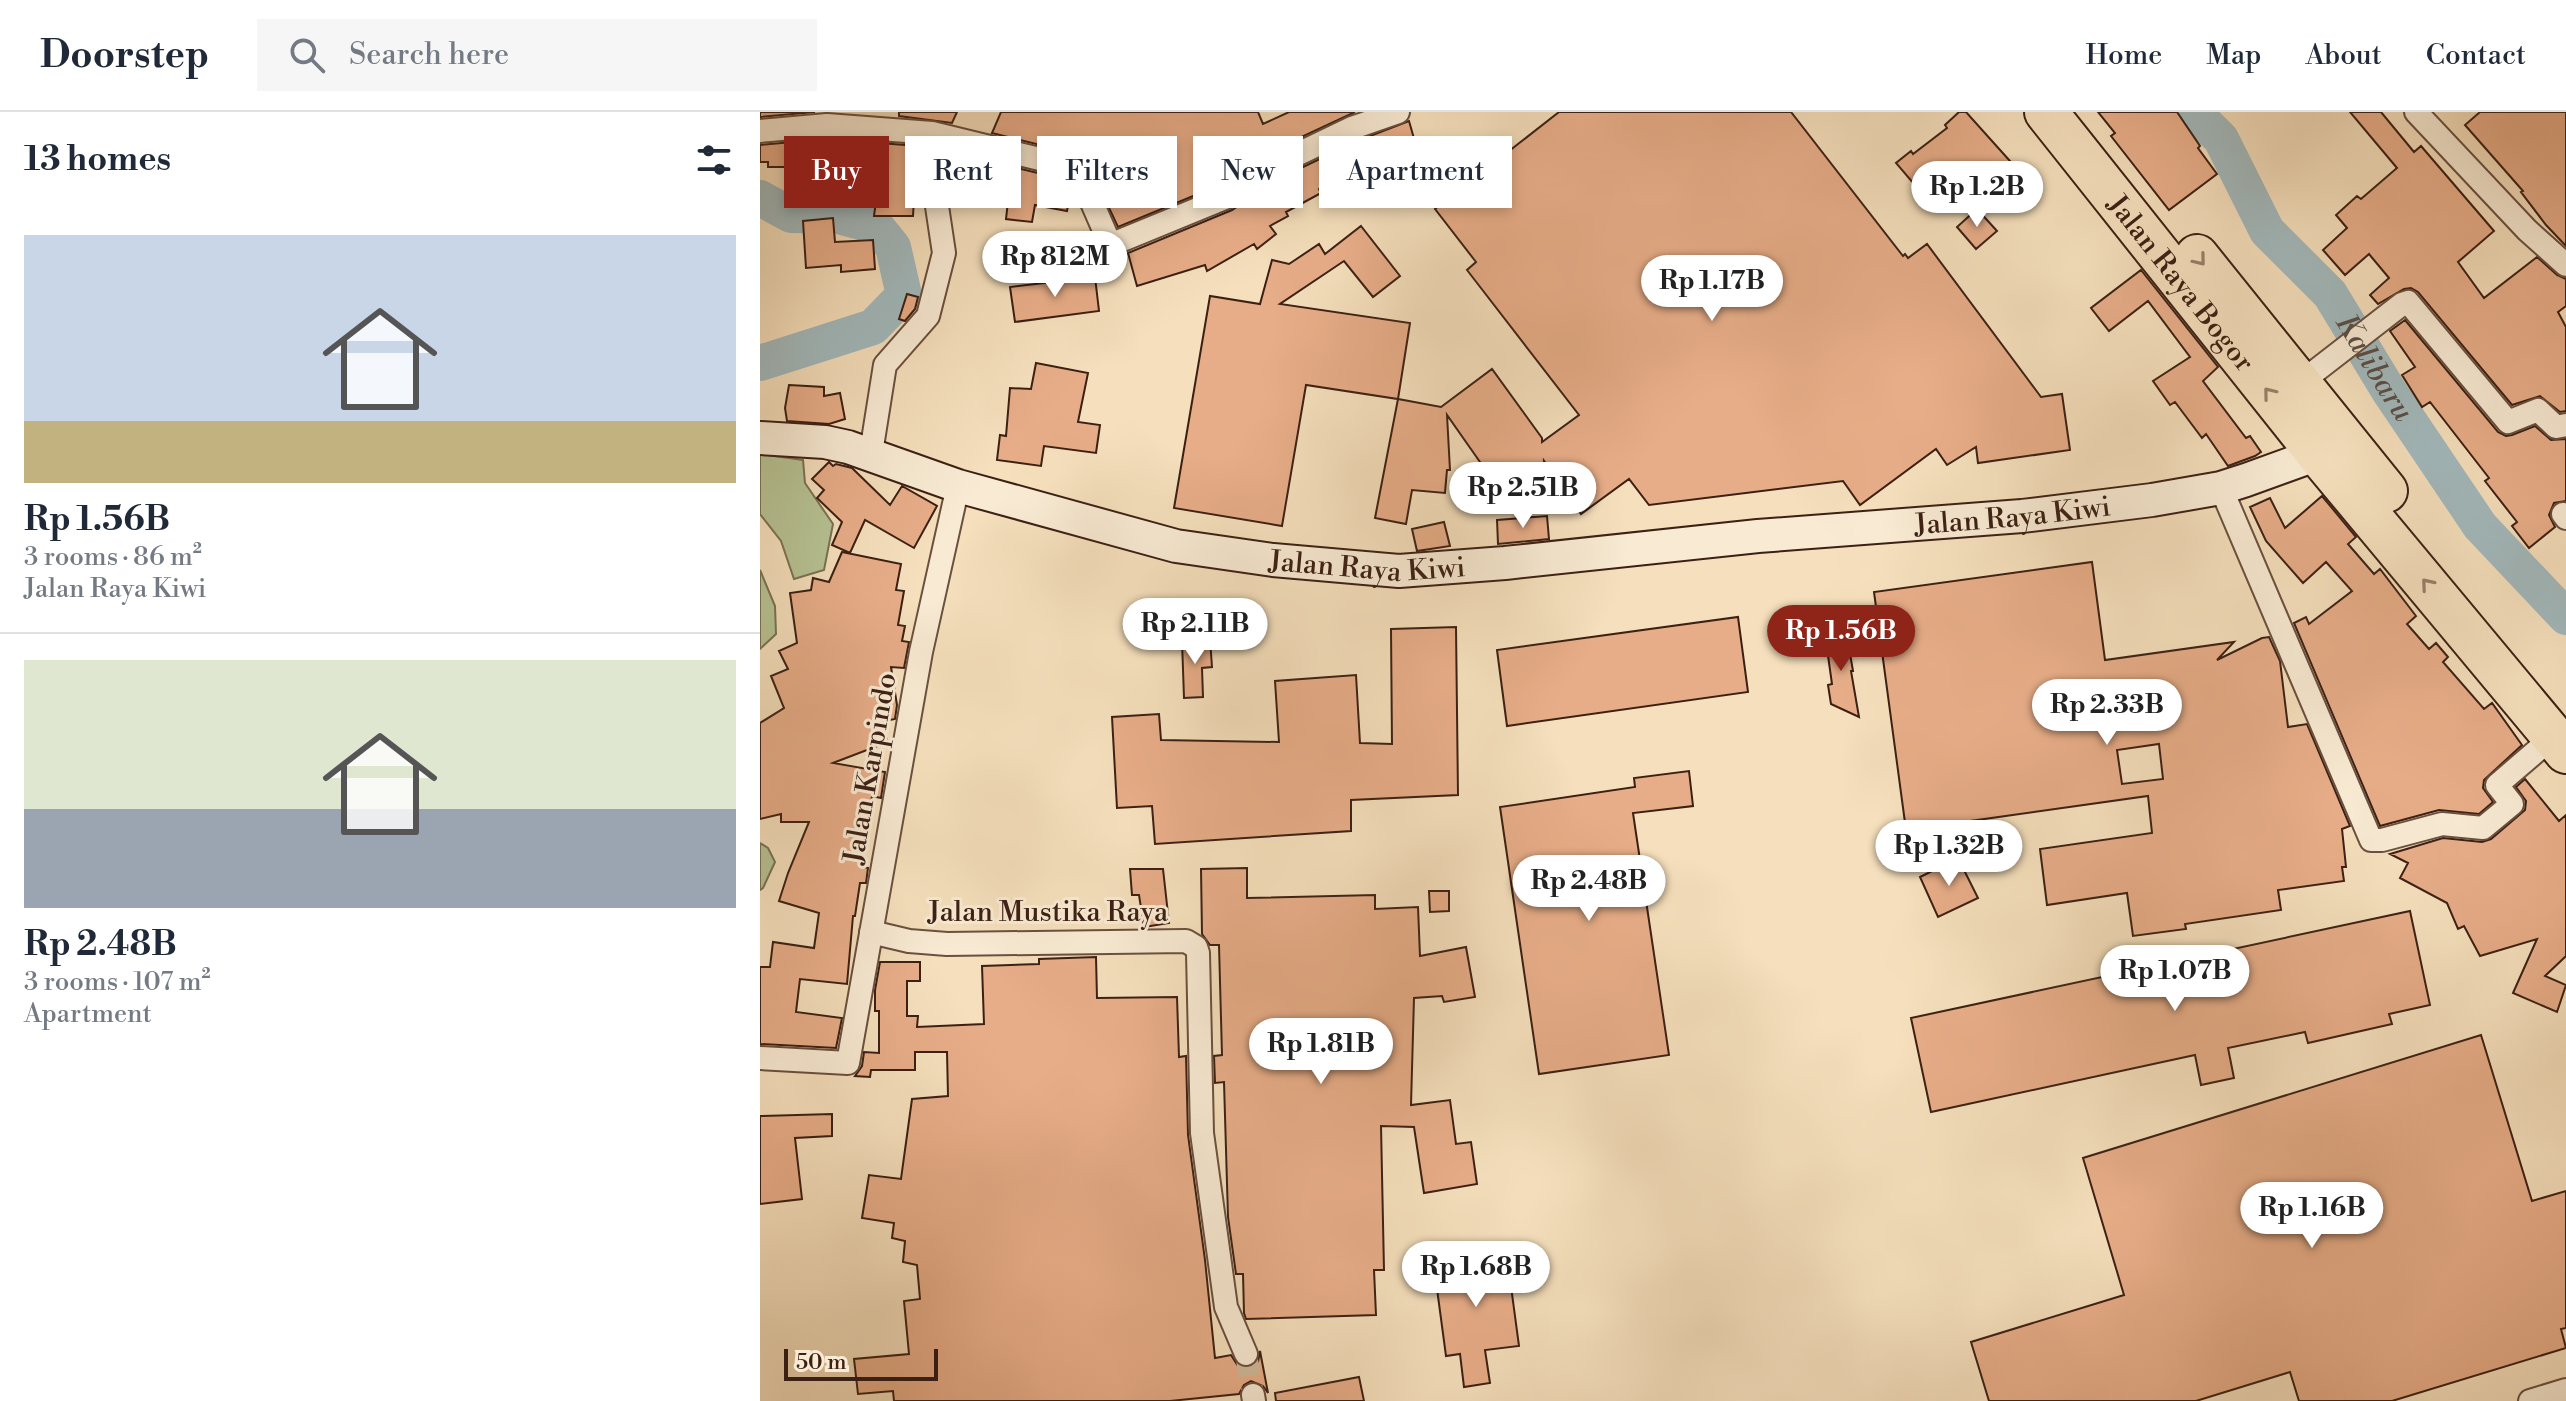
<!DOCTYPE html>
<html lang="en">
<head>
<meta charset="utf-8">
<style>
	body { margin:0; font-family:"Libre Bodoni",serif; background:#f6f6f7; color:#1f2937; height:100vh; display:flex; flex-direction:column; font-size:30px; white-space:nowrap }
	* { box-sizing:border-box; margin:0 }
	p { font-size:26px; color:#747a83 }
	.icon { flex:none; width:44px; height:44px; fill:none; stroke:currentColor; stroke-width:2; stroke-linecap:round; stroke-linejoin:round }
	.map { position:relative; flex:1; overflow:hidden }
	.drawer { display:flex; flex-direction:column; background:#fff; width:760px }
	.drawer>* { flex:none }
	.hud { position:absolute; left:24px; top:24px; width:760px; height:72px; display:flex; gap:16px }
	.scale { position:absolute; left:24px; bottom:20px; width:154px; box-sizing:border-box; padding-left:8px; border:4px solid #3c2014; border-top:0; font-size:22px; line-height:28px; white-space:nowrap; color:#3c2014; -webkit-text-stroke:6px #f8ead3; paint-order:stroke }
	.price { position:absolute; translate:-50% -68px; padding:0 18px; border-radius:28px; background:#fff; color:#222; font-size:26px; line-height:52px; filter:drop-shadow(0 2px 4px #0008) }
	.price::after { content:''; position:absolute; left:50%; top:48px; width:24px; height:18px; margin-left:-12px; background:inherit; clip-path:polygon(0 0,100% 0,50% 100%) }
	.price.selected { background:#8f2418; color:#fff }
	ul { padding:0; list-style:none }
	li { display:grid; align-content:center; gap:16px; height:424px; padding:0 24px }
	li+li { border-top:2px solid #e0e1e3 }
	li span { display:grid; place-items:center; height:248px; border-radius:0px; color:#555 }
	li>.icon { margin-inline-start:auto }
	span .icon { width:144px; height:144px; fill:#fffc; stroke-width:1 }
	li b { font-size:34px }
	h2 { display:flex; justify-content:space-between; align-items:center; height:96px; padding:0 24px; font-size:34px }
	.pill { padding:0 28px; border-radius:0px; background:#fff; box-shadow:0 4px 12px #0003; font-size:28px; line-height:72px }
	.pill.selected { background:#8f2418; color:#fff }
	header { display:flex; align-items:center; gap:48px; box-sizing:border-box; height:112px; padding:0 40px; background:#fff; border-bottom:2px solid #e0e1e3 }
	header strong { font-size:38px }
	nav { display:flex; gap:44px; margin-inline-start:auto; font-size:28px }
	.search { width:560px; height:72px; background:#f6f6f7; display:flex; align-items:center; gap:20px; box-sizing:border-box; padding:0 28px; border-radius:0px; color:#747a83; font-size:30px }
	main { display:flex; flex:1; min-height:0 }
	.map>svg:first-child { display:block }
</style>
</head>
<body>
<header>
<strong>Doorstep</strong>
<div class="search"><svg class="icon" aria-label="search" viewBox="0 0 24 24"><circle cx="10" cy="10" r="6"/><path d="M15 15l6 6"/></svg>Search here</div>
<nav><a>Home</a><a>Map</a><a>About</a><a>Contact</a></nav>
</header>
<main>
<section class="drawer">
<h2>13 homes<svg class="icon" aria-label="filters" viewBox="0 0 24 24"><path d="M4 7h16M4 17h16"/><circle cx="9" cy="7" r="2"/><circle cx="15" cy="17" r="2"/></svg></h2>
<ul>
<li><span style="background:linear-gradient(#c9d6e8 75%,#c2b280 0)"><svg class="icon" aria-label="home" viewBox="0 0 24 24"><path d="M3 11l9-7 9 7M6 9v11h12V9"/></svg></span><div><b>Rp 1.56B</b><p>3 rooms · 86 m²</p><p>Jalan Raya Kiwi</p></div></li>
<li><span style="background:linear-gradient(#dfe7d0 60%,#9aa5b1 0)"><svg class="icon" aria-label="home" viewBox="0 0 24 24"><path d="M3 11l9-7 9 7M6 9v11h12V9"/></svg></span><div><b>Rp 2.48B</b><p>3 rooms · 107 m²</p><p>Apartment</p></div></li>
</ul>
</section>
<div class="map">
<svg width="1806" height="1289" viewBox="0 0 1806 1289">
	<rect width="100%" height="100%" fill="#f5dfbc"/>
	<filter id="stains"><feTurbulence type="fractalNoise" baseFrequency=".0025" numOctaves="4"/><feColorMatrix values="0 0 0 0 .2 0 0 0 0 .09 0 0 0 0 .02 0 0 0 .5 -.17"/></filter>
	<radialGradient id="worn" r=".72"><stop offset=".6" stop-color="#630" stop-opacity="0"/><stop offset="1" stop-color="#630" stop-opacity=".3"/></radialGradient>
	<path fill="#b7c394" stroke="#7a7254" stroke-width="2" d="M0,342l43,6 2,23 28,41 -9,46 -30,9 -13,-38 -21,-27z
		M0,458l15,36 1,28 -16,15z
		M0,731l8,5 7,14 -12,26 -3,2z"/>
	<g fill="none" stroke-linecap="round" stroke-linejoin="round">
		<g stroke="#a2b9bc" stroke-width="36">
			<path id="s1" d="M1434,0l27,27 46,92 63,63 59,97 91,135 86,91"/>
			<path d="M0,86l31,17 48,1 37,10 17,21 11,48 -31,32 -113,36"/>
		</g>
	</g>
	<path fill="#e7ad88" stroke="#3c2014" stroke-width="2" fill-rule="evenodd" d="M0,0h55l-55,5z
		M139,0h58l-5,11 -53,-7z
		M241,0h257l5,12 26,-12h66l-92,43 -43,30 -102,42 -39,-83 -2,10 -85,-21z
		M799,0h232l112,144 2,-2 3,4 19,-14 114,153 21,-3 8,56 -92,13 -2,-16 -29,18 -11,-16 -76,56 -17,-24 -194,24 -20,-26 -48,35 -37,-53 1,22 -20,15 -18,-24 -13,8 -47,-67 3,55h-3l-2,23 -33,-3 -6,34 -31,-6 23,-119 43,8 51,-38 50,69v4l37,-27 -112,-145 9,-8 -41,-53z
		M1199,0h7l61,68 -18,16 -31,-34 -30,24 -3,-4 -19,16 -30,-35 15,-12 2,3 34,-26 -2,-3z
		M1338,0h79l23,34 -2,2 19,26 -48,36 -58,-74 4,-3z
		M1590,0h31l33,40 7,-6 73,85 -36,31 26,36 53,-41 20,18 9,4v27l-8,6 8,15v84l-6,1 -20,-16 -28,9 -94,-113 -7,-4 -7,1 -26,15 -8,-9 19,-17 -20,-24 -24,21 -22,-25 24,-22 -11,-13 21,-19 4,3 36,-31z
		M1720,0h86v134l-20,-21 -25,-33 2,-1 -58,-66z
		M649,9l6,21 -29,9 1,4 -36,14 -32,20 2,4 -35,19 2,4 -18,10 6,8 -19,15 -3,-5 -47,27 -2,-6 -68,21 -9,-33 104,-43 44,-30 81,-39z
		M67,27l91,7 3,48 -4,-1v6h-3l-1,17h-39l2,-15 -39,-4 2,-13 -35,-2 1,-15h-37v-5h-8v-17z
		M186,39l121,29 4,9 -4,22 -32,-6 -3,17 -26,-3 4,-35 -36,-2 -5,22 -19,-4z
		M1217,97l20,22 -21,18 -19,-22z
		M73,106l2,24 38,-2 2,29 -34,3v-7l-35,3 -3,-47z
		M601,114l39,50 -27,21 -29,-36 -64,43 130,19 -12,76 -92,-14 -24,141 -108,-18 36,-212 50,8 12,-44 17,4 30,-20 6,10z
		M1381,158l77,97 -15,14 43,57 4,-2 11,16 -6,4 -27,10 -22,-32 -4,4 -27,-36 -5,3 -17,-24 37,-24 -42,-56 -39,30 -18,-23z
		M335,165l4,34 -84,11 -5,-35z
		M147,182l11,3 -3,12 -10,12 -6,-2z
		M1645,208l93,112 8,4 6,-1 23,-9 16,14 15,-1v62l-12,2 -5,12 6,12 -26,21 -17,-22 5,-4 -32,-41 4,-3 -59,-76 -8,5 -20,-32 13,-8 -25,-36z
		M276,251l52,10 -10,49 22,3 -4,28 -52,-7 -3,20 -44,-6 3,-25 6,1 4,-48 21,1z
		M29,273l35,2v9l16,-3 5,26 -16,5 -42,-3 -2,-13z
		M69,350l4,4 3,-2 16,4 38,37 12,-19 35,20 -23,42 -49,-28 -15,33 -18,-8 10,-23 -25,-24 7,-8 -12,-11z
		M1562,384l34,41 -8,7 26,30 6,-5 36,47 -9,8 22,25 7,-6 12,14 -5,5 41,47 8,-6 30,42 -38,35 -1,8 10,14 -14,12 -40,-4 -59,16 -86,-203 12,-6 3,7 43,-33 -26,-29 -23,21 -37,-42 -16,-34 20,-9 15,30z
		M787,404l2,23 -51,5 -1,-24z
		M684,410l6,24 -33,5 -5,-22z
		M82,440l59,12 -5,26 8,1 -6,34 7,1 -3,15 7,1 -5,26 -13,-1 6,38 -2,14 -15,3 8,20 -55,21 52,9 -4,26 -9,-2 -3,22h-3l-6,39h5l-1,10 4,1 -2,15h-6l-5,33h-2l-6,68 -47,-5 -4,33 46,6 -6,30 -76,-4v-77h10l3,-25 41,6 5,-35 -40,-12 9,-28 21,-51h-28v-8l-21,5v-96l24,-15 -13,-32 17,-7 -9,-18 18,-8 -7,-50 21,-3 2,-12 16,4z
		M1332,450l13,98 129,-18 -17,18 45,-22 7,-1 11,24 8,66 19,-3 43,102 -8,3 4,38h-4l2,14 -66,9 3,20 -96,14 1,5 -53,7 -6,-43 -80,12 -7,-56 112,-16 -4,-37 -242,34 -32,-238zM1399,632l4,35 -41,5 -5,-34z
		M978,505l10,75 -241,34 -10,-76z
		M696,515l2,168 -107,5v31l-196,13 -3,-38 -35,2 -5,-91 47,-3 2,26 118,2 -4,-61 81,-6 4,68 32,1 -1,-115z
		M1086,519l7,40h-2l8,46 -28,-13 -3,-19 4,-1 -7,-50z
		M450,527l2,28 -10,1 1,29 -19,1 -2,-57z
		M929,659l4,35 -60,7 36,242 -130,19 -39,-267 135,-20 -1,-9z
		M1765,667l34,42 7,-6v141l-21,20 21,9 -9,27 -44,-19 24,-54 -57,17 -16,-30 -6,3 -11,-26 -47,-25 8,-15 -18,-9 53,-16 39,4 9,-3 34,-29 1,-9 -10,-14z
		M1198,746l20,40 -40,19 -18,-40z
		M487,756v30l128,-3v14l43,-2 2,49 46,-9 9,50 -31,5 -2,-6 -28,2 -3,107 39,-5 6,44 15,-2 6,42 -53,9 -10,-66 -33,-1 3,144h-10l2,45 -130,4 -2,-6 -1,-39h-7l-8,-57 -4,-135 -9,1 -1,-27 8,-1 -3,-110h-9l-8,-11 -1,-65z
		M370,757h33l6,54 -25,4 -5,-32h-7z
		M669,779h20v20l-19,1z
		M1650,799l20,94 -41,9 3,10 -84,19 -3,-11 -77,16 6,30 -33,7 -6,-30 -264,57 -20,-94z
		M336,845l1,41 80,-1 2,60 7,-1 2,79 17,125 10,98 16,-3 7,11 13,1 7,-5 2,-11 8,42 -5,-7 -12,-5 -7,4 -5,9 -69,7h-276l-1,-10 -35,3 -4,-35 55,-5 -5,-53 16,-2 -3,-34 -14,-3 2,-21 -13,-3 2,-15 -32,-5 7,-43 32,4 11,-80 36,-3 -1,-44h-32v18h-44l-1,7 -15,-1 7,-10 2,-14 15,1v-42h-4v-21l5,-28h40v19h-13v35h11l-1,11 67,-3 -2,-58 57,-2v-5z
		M1721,923l51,166 34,-10v137l-5,1 5,19 -174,53h-93l-9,-29 -94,29h-207l-18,-59 153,-47 -41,-137z
		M72,1002v22l-37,2 7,61 -42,5v-88z
		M746,1137l13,97 -34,4 5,33 -26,4 -4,-33 -14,2 -13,-97z
		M599,1265l5,24h-88l-1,-8z"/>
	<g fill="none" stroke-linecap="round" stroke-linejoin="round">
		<path stroke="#d0b99a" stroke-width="22" stroke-dasharray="22 11" stroke-linecap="butt" d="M486,1242l7,41"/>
		<defs>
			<path id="street" d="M1656,0l111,118 39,35
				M0,19l67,-6 105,8
				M1540,271l102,-79 6,-2 100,120 30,-12 18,17 10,-2
				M111,341l14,-88 43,-49 16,-63 -12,-80v-40l145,35 30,69 8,6 112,-46 42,-29 83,-40 46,-16
				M1461,376l150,352h11l60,-16 41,4 29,-24 -15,-19 57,-49
				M1803,402l3,4
				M111,820l38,9 38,3 239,-3 10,6 2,6 4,180 24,174 20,47
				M0,946l88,5 73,-411 37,-166
				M493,1283l1,6
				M1770,1289l36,-11"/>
			<g id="secondary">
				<path id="s2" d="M0,326l65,4 23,5 110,39 218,60 97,14 126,11 106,-8 253,-27 264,-20 130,-16 69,-12 25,-8 72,-26 15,-12"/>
			</g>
			<g id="highway">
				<path id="s3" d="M1286,0l272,342 248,298"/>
				<path d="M1437,144l189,235"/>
			</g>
		</defs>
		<use href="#street" stroke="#6a503e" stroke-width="26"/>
		<use href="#secondary" stroke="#3c2014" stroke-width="36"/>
		<use href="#highway" stroke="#3c2014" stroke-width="46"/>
		<use href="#street" stroke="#f8ead3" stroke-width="22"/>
		<use href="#secondary" stroke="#f8ead3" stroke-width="32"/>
		<use href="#highway" stroke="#f5dfbc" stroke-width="42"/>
	</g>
	<defs><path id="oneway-chevron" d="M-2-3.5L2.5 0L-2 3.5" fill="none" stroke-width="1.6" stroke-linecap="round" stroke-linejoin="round" transform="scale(2)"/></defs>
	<g stroke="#988068">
		<use href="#oneway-chevron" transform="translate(1440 148) rotate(51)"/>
		<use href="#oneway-chevron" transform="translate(1509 281) rotate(-129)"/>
		<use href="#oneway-chevron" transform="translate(1667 472) rotate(-130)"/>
	</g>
	<g text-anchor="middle" stroke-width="6" stroke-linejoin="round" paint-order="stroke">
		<g font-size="28" fill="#3c2014" stroke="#f8ead3">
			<text dy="10" stroke="none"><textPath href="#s3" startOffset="218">Jalan Raya Bogor</textPath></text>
			<text dy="10" stroke="none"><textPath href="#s2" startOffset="1272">Jalan Raya Kiwi</textPath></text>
			<text dy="10" stroke="none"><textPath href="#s2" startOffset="624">Jalan Raya Kiwi</textPath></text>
			<text transform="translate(109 656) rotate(-80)" y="10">Jalan Karpindo</text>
			<text x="288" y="809">Jalan Mustika Raya</text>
		</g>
		<g font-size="30" font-style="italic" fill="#5b4e46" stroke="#f8ead3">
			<text dy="10" stroke="none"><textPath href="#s1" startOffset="316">Kalibaru</textPath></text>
		</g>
	</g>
	<rect width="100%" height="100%" filter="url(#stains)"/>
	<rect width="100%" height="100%" fill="url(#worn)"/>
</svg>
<div class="scale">50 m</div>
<b class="price" style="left:1217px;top:117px">Rp 1.2B</b>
<b class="price" style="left:295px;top:187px">Rp 812M</b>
<b class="price" style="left:952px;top:211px">Rp 1.17B</b>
<b class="price" style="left:763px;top:418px">Rp 2.51B</b>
<b class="price" style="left:435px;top:554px">Rp 2.11B</b>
<b class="price selected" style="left:1081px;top:561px">Rp 1.56B</b>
<b class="price" style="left:1347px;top:635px">Rp 2.33B</b>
<b class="price" style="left:1189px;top:776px">Rp 1.32B</b>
<b class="price" style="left:829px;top:811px">Rp 2.48B</b>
<b class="price" style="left:1415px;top:901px">Rp 1.07B</b>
<b class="price" style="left:561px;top:974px">Rp 1.81B</b>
<b class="price" style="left:1552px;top:1138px">Rp 1.16B</b>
<b class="price" style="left:716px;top:1197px">Rp 1.68B</b>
<div class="hud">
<a class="pill selected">Buy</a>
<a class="pill">Rent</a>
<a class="pill">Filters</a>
<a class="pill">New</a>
<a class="pill">Apartment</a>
</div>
</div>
</main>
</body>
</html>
